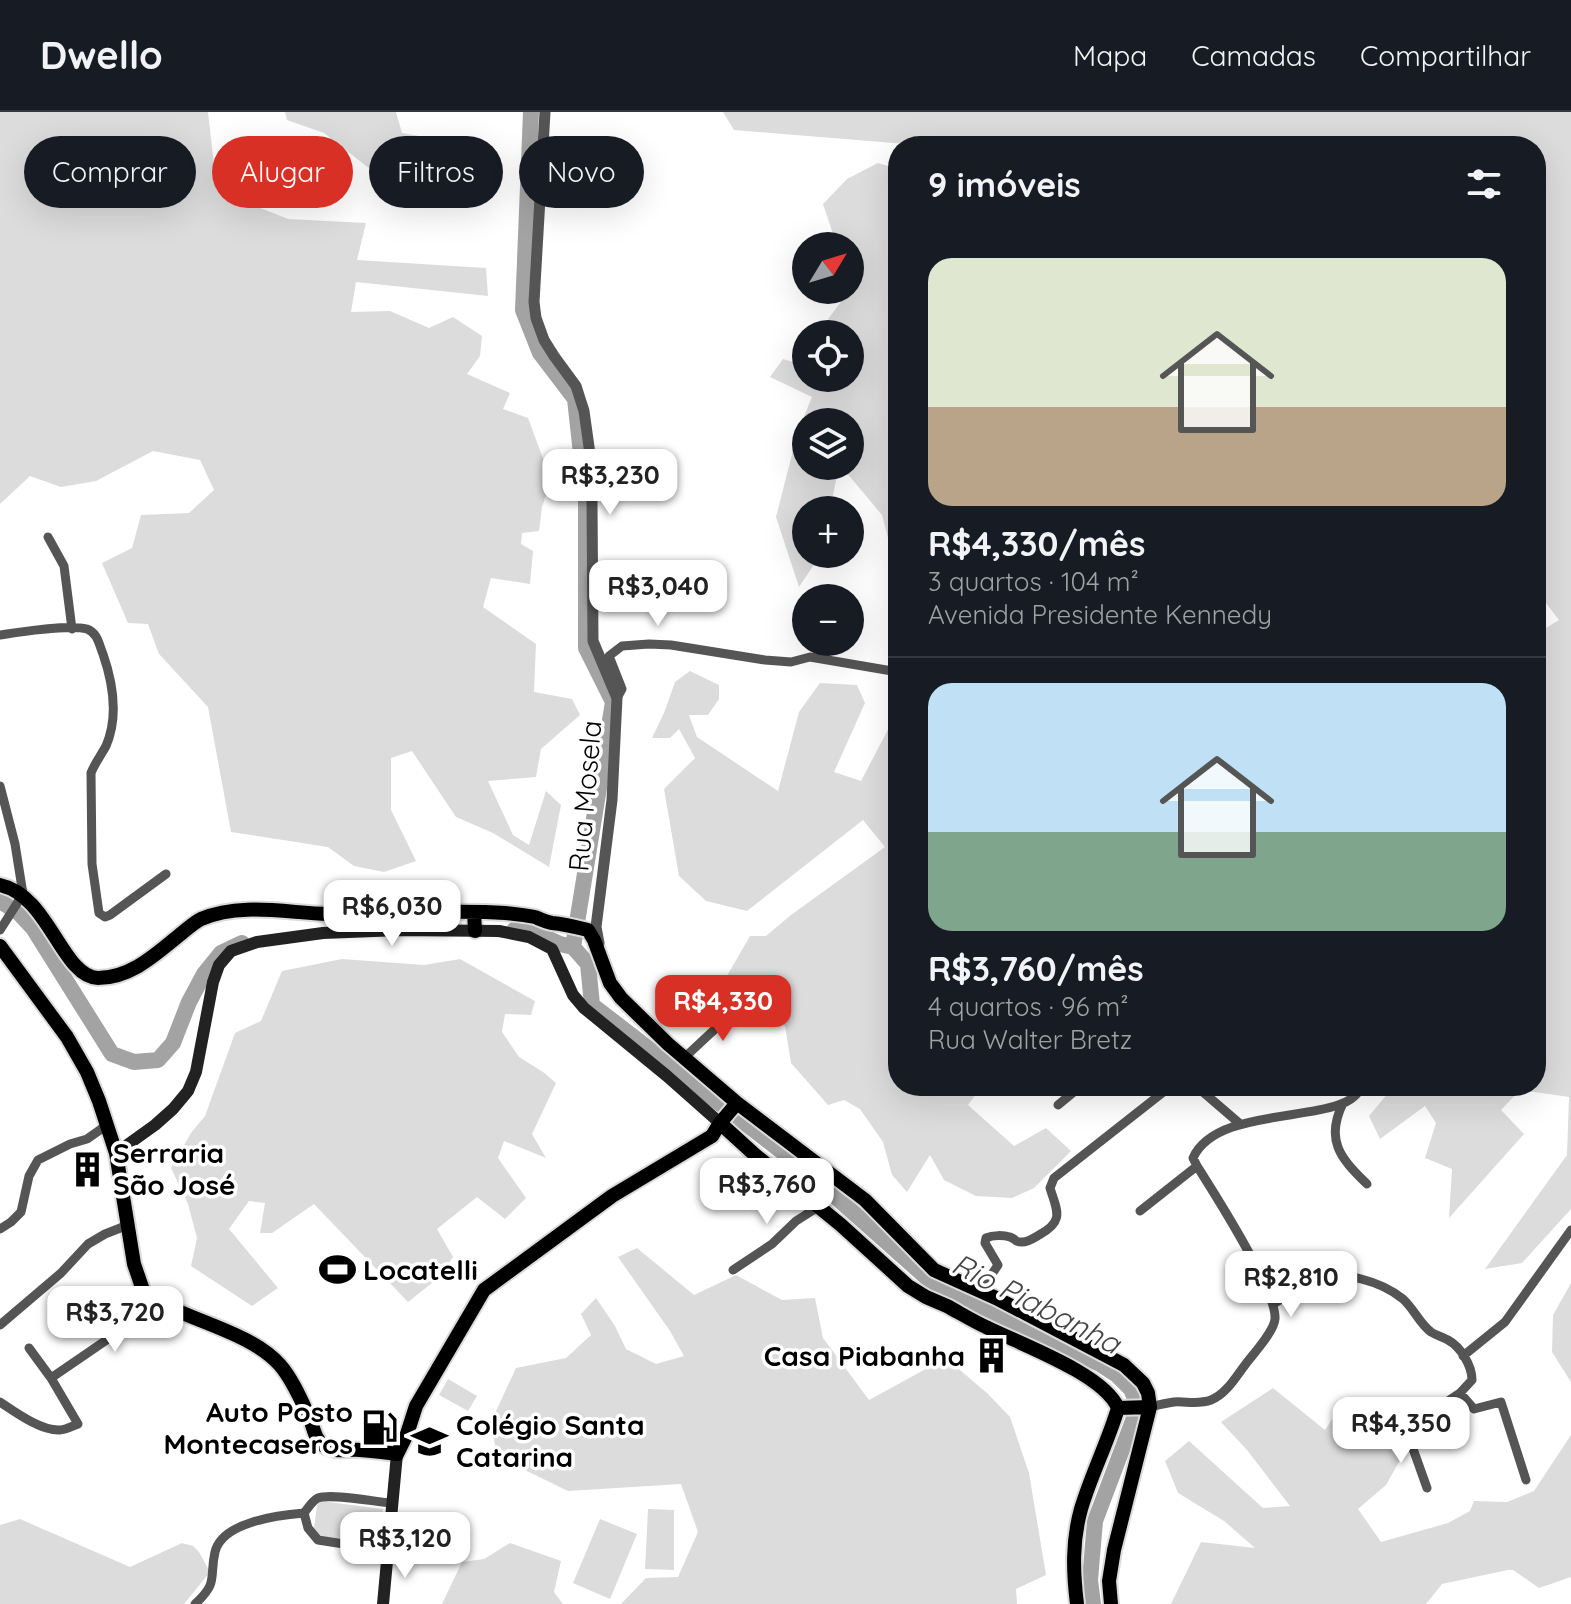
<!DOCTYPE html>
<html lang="pt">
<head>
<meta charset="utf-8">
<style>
	body { margin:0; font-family:Quicksand,sans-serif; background:#20242c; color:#f1f3f6; height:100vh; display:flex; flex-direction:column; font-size:30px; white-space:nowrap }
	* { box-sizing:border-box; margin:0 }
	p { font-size:26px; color:#9ea1a6 }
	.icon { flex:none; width:44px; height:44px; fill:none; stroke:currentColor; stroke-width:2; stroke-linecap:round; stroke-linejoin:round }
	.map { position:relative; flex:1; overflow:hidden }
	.drawer { position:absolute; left:888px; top:24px; width:658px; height:960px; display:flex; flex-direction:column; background:#171b24; border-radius:32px; box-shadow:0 8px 32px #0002 }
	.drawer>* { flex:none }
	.hud { position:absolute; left:24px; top:24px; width:744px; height:72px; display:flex; gap:16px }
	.needle { width:52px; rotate:52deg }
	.buttons { position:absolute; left:792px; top:120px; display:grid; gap:16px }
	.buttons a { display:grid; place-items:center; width:72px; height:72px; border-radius:50%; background:#171b24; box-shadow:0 8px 32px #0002; font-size:40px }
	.price { position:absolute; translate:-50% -68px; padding:0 18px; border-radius:16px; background:#fff; color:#222; font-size:26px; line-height:52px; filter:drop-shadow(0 2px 4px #0008) }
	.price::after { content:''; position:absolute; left:50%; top:48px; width:24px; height:18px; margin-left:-12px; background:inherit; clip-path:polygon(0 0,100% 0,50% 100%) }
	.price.selected { background:#d93025; color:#fff }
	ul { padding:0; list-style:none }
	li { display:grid; align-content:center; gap:16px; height:424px; padding:0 40px }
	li+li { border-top:2px solid #363941 }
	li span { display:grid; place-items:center; height:248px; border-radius:24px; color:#555 }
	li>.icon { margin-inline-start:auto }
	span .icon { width:144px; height:144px; fill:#fffc; stroke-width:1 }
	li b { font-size:34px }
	h2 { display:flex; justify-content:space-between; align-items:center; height:96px; padding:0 40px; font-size:34px }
	.chip { padding:0 28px; border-radius:36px; background:#171b24; box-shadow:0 8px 32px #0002; font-size:28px; line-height:72px }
	.chip.selected { background:#d93025; color:#fff }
	header { display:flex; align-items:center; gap:48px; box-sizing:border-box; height:112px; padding:0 40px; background:#171b24; border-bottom:2px solid #363941 }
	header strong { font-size:38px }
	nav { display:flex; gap:44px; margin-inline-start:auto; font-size:28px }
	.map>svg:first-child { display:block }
</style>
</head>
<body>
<header>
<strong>Dwello</strong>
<nav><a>Mapa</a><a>Camadas</a><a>Compartilhar</a></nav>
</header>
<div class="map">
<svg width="1571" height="1492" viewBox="0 0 1571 1492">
	<rect width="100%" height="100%" fill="#fff"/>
	<path fill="#dcdcdc" d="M0,0h208l9,79 71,28 78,4 -9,37 129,8 2,28 -132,-14 -5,30 39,-1 39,17 24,-11 29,19 -2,20 -13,18 43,19 -7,16 25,9 23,62 -9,27 -3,24 -17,2 -1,11 12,7 -3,33 -39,-6 -8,29 53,37 -2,48 38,7 8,16 -39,34 -5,28 -48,4 25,54 16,10 17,-54 15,14 -12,62 -56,-34 -37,-16 -44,-66 -21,7v52l25,51 -32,11 -30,-6 -26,-19 -97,-15 -23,-125 -49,-53 -11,-30 -20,-1 -26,-60 30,-15 9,-33 48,-2 25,-23 -14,-30 -47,-9 -57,30 -35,6 -31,-11 -30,28z
		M285,0h111l6,21 45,8 -10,40 -67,-12 -46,-36 -37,-13z
		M723,0h848v1097l-49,54 -37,6 82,-114 2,-58 -49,-7 -19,20 23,24 -75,84 3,-49 -27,-11 11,-35 -11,-17 -45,33 -11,-23 25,-30h142v-452l23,-14 -23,-30v-444h-606l-196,-16z
		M878,51l20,6v398l-3,-2 -13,-50 -41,-49h9v-44h-44v44h33l-9,44h-24v44h15l-22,33 -23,-70 22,-86 14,-34 -42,-20 13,-18 23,7v12h44v-18l13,-11 -13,-12v-3h-4l-18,-15 22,-29v-44h-13l-14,-42 24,-25z
		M690,559l29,14v14l-11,16h-19l8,22 81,54 21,-79 21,-29 37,2 8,18 -31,69 27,9 32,-61 5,-3v369h84l-14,19 46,41 32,-18 25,23 -37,37 -22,10 -36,-2 -32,-16 -14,-25 -23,37 -15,-17 -9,-33 -23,-33 -16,-9 -16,5 -37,-42 -6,-37 -61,-45 26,-45h16l25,-21 94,-68 -22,-27 -116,91 -41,-10 -27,-25 -15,-87 31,-31 -16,-29 -9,9h-18l12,-25 11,-31z
		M342,847l82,6 36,-6 75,42 -4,14 -26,-1 -3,18 17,25 24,15 13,11 -24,51 14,24 -42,-17 -6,17 28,40 -21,21 -28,-22 -40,32 16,28 -16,22 -29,23 -94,-98 -42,29h-12l5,-30 -16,-2 -20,28 49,59 -26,18 -61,-40 6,-28 -9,-34 -17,-36 20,-35 14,-17 30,-83 26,-12 21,-50z
		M637,1136l57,47 42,-20 46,25 33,-2 8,40 46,62 77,-42 42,36 22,23 19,56 17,102 -30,14 1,15h-396l25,-26 32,-1 20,-45 -17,-48 -113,7 -70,-34 -8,-33 26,-56 50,-10 25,-23 -10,-21 15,-16 19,28 11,23 30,15 28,-8 -14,-25 -52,-74z
		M1571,1171v99l-19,-30 1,-37z
		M448,1267l29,17 -9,15 -29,-16z
		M1273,1276l52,42 14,-21 17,30 27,-6 21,20 -18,32 -28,24 23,33 67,-19 22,-12 4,-10 33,1 27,-11 37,-56v142l-32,11 -26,-18h-5l-66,14 -16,20h-255l30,-62 54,6 -31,-27 -46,-28 -13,-32 24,-20 74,67 27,-2 -43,-56 -26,-28z
		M321,1389l62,8 -3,31 -3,5 -55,-7 -8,-10 3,-23z
		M648,1397l26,1v60l-29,-1z
		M20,1407l110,48 52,-24 11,3 6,6 11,20 -26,32h-184v-79z
		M600,1407l37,15 -27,65 -37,-16z
		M510,1431l51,18 -7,31 9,12h-121l20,-42 22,-3z"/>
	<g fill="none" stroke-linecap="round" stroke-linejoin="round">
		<path stroke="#a3a3a3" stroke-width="16" d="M531,0l-8,198 17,43 35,46 11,101v148l27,54 -40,245
			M0,789l19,12 14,15 79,126 22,8 24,-2 15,-17 16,-41 15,-28 17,-21 21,-10
			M515,817l21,4 24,11 13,3 15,17 4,41 210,162 133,118 39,21 126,58 17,11 14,14 5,12 -2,17 -39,103 -5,59 3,24"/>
		<defs>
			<path id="primary" d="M0,773c49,10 62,92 98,93 34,0 59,-25 84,-45 6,-5 13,-11 19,-14 40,-17 86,-6 127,-5 59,1 118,-5 177,-1 10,1 20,2 30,4 5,2 11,5 17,6 12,1 24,4 36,7l6,10 16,43 11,15 47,46 69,59 128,97 69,70 62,28 128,67 19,18 5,10 2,14 -36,143 -5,31 2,23
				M474,800l1,19
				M0,834l67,91 20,35 12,29 17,52 18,111 10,29c39,27 105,37 136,72 13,15 22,37 30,54 4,10 5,21 14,27 12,7 23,3 36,4 13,1 25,2 37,4l10,-20 9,-28 68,-116 128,-94 100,-60 8,-13 17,-20
				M720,1011l34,31 87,71 67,61 18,11 21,9c13,7 26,15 39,21 34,17 118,47 132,81 -10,34 -27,67 -37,101 -9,32 -8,63 -4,95
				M1118,1296l32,-1"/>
		</defs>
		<use href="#primary" stroke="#dbdbdb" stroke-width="18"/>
		<path stroke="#555" stroke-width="9" d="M48,425l16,29 8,63
			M0,523c20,-3 68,-11 87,-6 11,4 12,16 16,25 10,29 16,62 3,92 -5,9 -11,17 -15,27l1,91 7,49 6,4 5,-2 56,-41
			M617,586l5,-9 -13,-33 13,-10 27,-2 22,1 94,15 26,2 19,-5 88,15
			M0,674l15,58 8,50 -23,36
			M685,945l43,-40
			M1196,974l43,37
			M1343,991c-18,37 -3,55 24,81
			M1058,993l23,-19
			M1140,1099l57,-45
			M0,1117l11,-7 10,-10 8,-36 9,-16 32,-16 17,-5 20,-14
			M733,1158l39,-26 24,-23 22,-14
			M976,1177l16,-15 6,-9 -13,-22 1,-5c7,-3 17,-3 24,-1 8,3 3,5 12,5 6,0 12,-4 17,-7 26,-14 18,-24 11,-47l4,-10 117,-92
			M1273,1192c14,-8 28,-19 43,-24 26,-11 66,2 87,19 11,10 17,25 28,33 5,3 11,5 17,8 13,7 24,26 24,40l-12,13 -54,36 21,59
			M0,1213l61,-52 27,-29 17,-10 23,-9
			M1463,1244l42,-34 66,-92
			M51,1266l57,-39 16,-16 22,-28
			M1460,1281l14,16 27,-7 25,78
			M0,1290c15,10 41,29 60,28 5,0 13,-4 18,-6l-27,-46 -22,-30
			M1150,1295c8,-2 16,-4 24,-5 12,-1 24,3 37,-2 15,-6 24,-22 34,-35 8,-11 29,-33 30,-46 2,-28 -61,-126 -78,-153l-4,-8c26,-57 157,-31 168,-72
			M389,1439l-71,-11 -10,-12 -4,-15c4,-5 8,-12 14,-15 13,-5 58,4 74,5
			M195,1492c24,-22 14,-26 20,-52 7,-30 64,-37 89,-39"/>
		<path stroke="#555" stroke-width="11" d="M545,0l-11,190 2,16 8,22 10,16 22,30 8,25 6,43 2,47 1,140 24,57 -5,102 -16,127 3,16"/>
		<path stroke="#222" stroke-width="12" d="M116,1041l39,-28 18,-16 15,-18 8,-19 17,-90 6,-17 12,-14 26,-9 66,-9 76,-3 100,1 30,6 23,12 21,46 11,13 83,68 53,47
			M383,1492l14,-150"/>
		<use href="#primary" stroke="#000" stroke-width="14"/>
	</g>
	<defs>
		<symbol id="building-bare" viewBox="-9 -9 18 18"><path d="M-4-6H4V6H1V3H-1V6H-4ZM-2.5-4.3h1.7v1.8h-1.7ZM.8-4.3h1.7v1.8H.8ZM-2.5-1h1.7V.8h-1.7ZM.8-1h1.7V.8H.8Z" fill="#000" stroke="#fff" stroke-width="2.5" paint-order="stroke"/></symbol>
		<symbol id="stadium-bare" viewBox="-9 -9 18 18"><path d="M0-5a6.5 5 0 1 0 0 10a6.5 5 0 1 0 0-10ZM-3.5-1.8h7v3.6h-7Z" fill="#000" stroke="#fff" stroke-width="2.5" paint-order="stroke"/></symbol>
		<symbol id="fuel-bare" viewBox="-9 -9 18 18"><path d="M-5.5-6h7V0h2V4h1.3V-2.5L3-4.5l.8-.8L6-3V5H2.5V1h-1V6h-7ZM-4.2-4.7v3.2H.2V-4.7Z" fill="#000" stroke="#fff" stroke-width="2.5" paint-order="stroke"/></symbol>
		<symbol id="school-bare" viewBox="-9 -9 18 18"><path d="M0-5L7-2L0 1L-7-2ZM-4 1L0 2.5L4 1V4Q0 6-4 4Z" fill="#000" stroke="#fff" stroke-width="2.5" paint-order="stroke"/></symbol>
	</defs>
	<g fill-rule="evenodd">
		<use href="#building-bare" x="62" y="1032" width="51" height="51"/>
		<use href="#stadium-bare" x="312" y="1132" width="51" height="51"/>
		<use href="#building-bare" x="966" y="1218" width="51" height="51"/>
		<use href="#fuel-bare" x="354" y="1290" width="51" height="51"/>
		<use href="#school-bare" x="404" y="1304" width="51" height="51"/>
	</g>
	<g text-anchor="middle" stroke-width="7" stroke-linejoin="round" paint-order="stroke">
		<g font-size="28" fill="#000" stroke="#fff">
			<text transform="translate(585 684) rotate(-85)" y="10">Rua Mosela</text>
		</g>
		<g font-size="28" font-weight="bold" fill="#000" stroke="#fff" text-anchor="start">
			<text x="113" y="1051">Serraria<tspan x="113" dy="32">São José</tspan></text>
			<text x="363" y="1168">Locatelli</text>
			<text x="965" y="1254" text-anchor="end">Casa Piabanha</text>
			<text x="353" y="1310" text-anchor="end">Auto Posto<tspan x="353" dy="32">Montecaseros</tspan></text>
			<text x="456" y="1323">Colégio Santa<tspan x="456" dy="32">Catarina</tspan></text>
		</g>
		<g font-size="30" font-style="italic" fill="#444" stroke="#fff">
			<text transform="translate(1036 1192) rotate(27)" y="10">Rio Piabanha</text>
		</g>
	</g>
</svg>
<div class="buttons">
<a><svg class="needle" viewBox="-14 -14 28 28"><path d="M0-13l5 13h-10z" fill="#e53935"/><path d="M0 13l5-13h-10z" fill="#9ea1a6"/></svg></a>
<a><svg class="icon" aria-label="locate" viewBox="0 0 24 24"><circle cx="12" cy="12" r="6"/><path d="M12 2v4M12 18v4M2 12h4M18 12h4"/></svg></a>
<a><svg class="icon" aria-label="layers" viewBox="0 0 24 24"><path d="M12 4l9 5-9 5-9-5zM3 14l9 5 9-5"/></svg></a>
<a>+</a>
<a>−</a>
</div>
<b class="price" style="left:610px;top:405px">R$3,230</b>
<b class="price" style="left:658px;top:516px">R$3,040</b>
<b class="price" style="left:392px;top:836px">R$6,030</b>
<b class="price selected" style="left:723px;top:931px">R$4,330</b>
<b class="price" style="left:767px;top:1114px">R$3,760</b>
<b class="price" style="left:1291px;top:1207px">R$2,810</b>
<b class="price" style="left:115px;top:1242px">R$3,720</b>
<b class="price" style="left:1401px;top:1353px">R$4,350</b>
<b class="price" style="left:405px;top:1468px">R$3,120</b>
<div class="hud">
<a class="chip">Comprar</a>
<a class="chip selected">Alugar</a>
<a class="chip">Filtros</a>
<a class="chip">Novo</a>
</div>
<section class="drawer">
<h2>9 imóveis<svg class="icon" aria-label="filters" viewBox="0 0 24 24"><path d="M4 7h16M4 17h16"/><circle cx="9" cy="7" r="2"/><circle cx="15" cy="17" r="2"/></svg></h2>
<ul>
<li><span style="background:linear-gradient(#dfe7d0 60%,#b9a48a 0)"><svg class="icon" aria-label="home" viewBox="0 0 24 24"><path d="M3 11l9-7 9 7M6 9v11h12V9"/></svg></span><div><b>R$4,330/mês</b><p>3 quartos · 104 m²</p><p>Avenida Presidente Kennedy</p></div></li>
<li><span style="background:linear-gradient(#bfe0f5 60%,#7fa58c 0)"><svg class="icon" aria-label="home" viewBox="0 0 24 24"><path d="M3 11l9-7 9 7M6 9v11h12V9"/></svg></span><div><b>R$3,760/mês</b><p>4 quartos · 96 m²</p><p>Rua Walter Bretz</p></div></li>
</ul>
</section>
</div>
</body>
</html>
